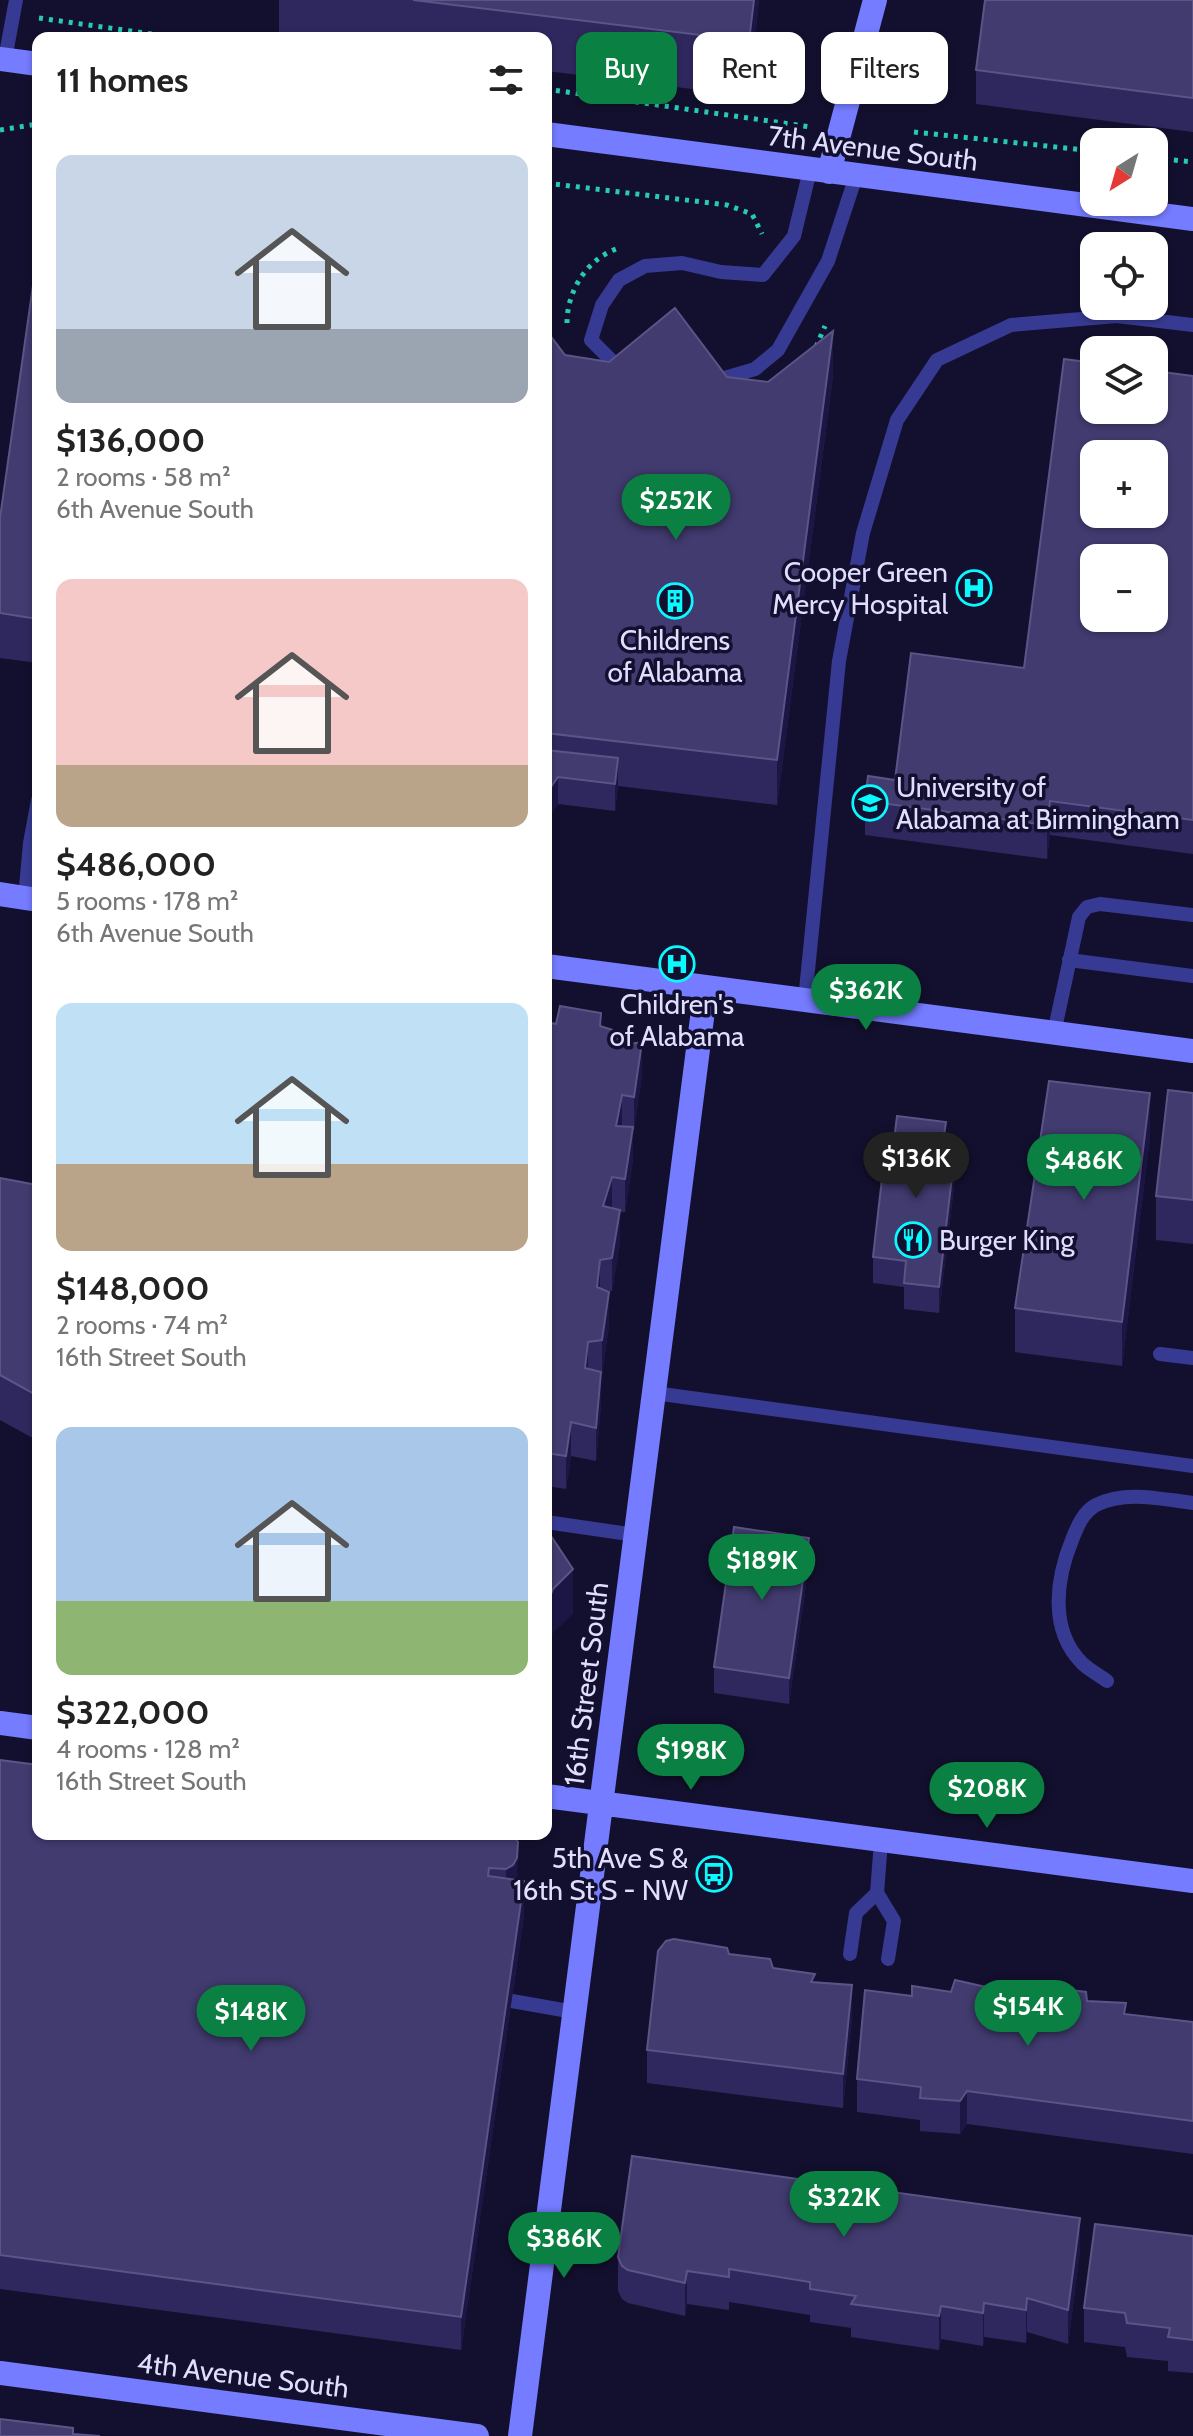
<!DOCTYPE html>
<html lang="en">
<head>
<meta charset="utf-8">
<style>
	body { margin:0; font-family:Cabin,sans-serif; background:#f2f2f2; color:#222; height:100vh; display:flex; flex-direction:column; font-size:30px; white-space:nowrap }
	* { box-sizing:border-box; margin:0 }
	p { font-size:26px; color:#767676 }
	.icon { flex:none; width:44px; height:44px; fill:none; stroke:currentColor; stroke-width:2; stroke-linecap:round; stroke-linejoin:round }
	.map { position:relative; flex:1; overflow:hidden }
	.sheet { position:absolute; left:32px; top:32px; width:520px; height:1808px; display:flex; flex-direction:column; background:#fff; border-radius:16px; box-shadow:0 2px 6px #0004 }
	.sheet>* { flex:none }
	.top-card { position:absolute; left:576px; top:32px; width:496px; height:72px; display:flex; gap:16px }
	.needle { width:52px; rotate:217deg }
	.tools { position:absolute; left:1080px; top:128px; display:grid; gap:16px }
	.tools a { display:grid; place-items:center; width:88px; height:88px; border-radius:16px; background:#fff; box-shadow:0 2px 6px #0004; font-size:40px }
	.price { position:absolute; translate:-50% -68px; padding:0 18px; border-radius:28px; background:#0b8043; color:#fff; font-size:26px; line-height:52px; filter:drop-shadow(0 2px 4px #0008) }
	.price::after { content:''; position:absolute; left:50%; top:48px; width:24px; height:18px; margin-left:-12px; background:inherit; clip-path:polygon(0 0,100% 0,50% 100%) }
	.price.current { background:#222; color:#fff }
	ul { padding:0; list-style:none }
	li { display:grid; align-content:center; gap:16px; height:424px; padding:0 24px }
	li span { display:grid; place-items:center; height:248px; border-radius:16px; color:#555 }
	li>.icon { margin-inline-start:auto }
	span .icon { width:144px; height:144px; fill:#fffc; stroke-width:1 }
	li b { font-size:34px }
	h2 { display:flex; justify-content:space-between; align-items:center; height:96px; padding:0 24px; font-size:34px }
	.tag { padding:0 28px; border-radius:16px; background:#fff; box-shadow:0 2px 6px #0004; font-size:28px; line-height:72px }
	.tag.current { background:#0b8043; color:#fff }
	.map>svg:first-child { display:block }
</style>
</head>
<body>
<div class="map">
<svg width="1193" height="2436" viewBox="0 0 1193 2436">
	<rect width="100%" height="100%" fill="#13102f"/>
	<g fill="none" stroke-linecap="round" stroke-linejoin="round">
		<path stroke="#26cbb4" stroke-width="5" stroke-dasharray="4 6" stroke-linecap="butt" d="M39,18l141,20
			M546,89l265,38
			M0,130l38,-6
			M914,132l180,19
			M1154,158l39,4
			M546,183l181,22 25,9 10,20
			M567,323c0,-32 20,-65 52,-75
			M816,347l9,-21"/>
		<path stroke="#373a92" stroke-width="14" d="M5,59l11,-59
			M626,371l-8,-4 -27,-27 11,-35 17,-25 26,-14 37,-3 39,9 42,3 31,-39 16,-66
			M711,382l44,-13 23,-19 50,-89 28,-85
			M25,898l5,-55 8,-43
			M1069,960l124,16
			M805,1000l34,-339 24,-128 34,-113 40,-60 74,-35 106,-9 76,9
			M1054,1033l25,-116 8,-10 13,-3 93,11
			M1160,1354l33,4
			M654,1393l539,73
			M546,1522l90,13
			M1107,1681c-8,-6 -18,-11 -25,-18 -33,-33 -26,-84 -10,-123 5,-13 11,-28 24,-35 29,-15 65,-6 97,-2
			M881,1841l-4,52 17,28 -6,38
			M850,1954l6,-41 21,-20
			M512,2001l62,11"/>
		<path stroke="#757cff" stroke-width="24" d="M0,59l38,5
			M546,134l647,85
			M829,172l46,-172
			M0,894l38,6
			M546,966l647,85
			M0,1723l38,5
			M546,1796l647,85
			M0,2373l477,63
			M520,2436l186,-1449"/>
	</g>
	<path fill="#2e285e" d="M279,0h480l-10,96 -203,-25v-33h-267z
		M1193,0v132l-217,-28v-34z
		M38,250v413l-38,-5v-140z
		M546,330l19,25 203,27 65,-6 -56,429 -159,-19 -3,25 -57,-7 -12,17z
		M1193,376v478l-143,-19 -3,24 -182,-24v-34l30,-21 129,-112z
		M546,1022l55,4 31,18 10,31 -8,55h-1v30l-8,52h-5v31l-8,48 -4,1 1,33 -7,49h-1v31l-5,56 -25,-5 -5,33 -20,-3z
		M1193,1093v151l-37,-4v-44z
		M1150,1137l-28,229 -107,-14v-44z
		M946,1142l10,28 -17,143 -35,-4v-22l-31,-4v-26l17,-86z
		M0,1178l37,7 1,-4v260l-38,-21z
		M809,1564l-20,140 -75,-11v-26z
		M0,1760l512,74 6,46 6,35 -63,435 -461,-61z
		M773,1968l42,14 37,36 -9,90 -196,-25v-33z
		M995,1989l92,12 39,14 67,7v132l-226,-30 -7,10 -40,-3v-11l-63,-8v-33l55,-83z
		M1193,2236v137l-25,-2v-10l-41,-4 -2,-10 -41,-5v-34z
		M1080,2251l-12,93 -41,-12 -1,11 -42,-6 -1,9 -42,-7 -2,11 -88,-13v-9l-41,-6v-7l-81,-13v8l-42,-6 -2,12 -57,-13 -6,-4 -4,-8v-34z"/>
	<path fill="#1b1644" d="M754,0h5l-10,96v-55z
		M833,331v45l-56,429v-45z
		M618,758v26l-3,27v-27z
		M558,777v27l-12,17v-27z
		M1050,801v34l-3,24v-34z
		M642,1042v33l-8,55v-33z
		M1150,1093v44l-28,229v-44z
		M622,1095v34l-6,-3z
		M633,1127v33l-8,52v-33z
		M956,1143v27l-17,143v-26z
		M612,1177v34l-9,-5z
		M620,1210v33l-8,48v-33z
		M600,1260v33l-3,-6z
		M609,1292v33l-7,49v-34z
		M588,1342v33l-3,-7z
		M601,1372v33l-5,56v-33z
		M571,1422v34l-5,33v-33z
		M809,1538v26l-20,140v-26z
		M573,1569v45l-20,19 -7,20v-45l7,-19z
		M518,1842l-1,49 -11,12v-34z
		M524,1881v34l-63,435v-33z
		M852,1985v33l-9,90v-34z
		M967,2091v33l-7,10v-33z
		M1080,2218v33l-12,93v-34z
		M687,2271v33l-2,12v-33z
		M1027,2298v34l-1,11v-33z
		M984,2303v34l-1,9v-33z
		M941,2306v33l-2,11v-34z"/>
	<path fill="#413b6f" stroke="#5a5586" stroke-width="2" fill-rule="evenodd" d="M413,0h341l-5,41z
		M985,0h208v98l-217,-28z
		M38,250v369l-38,-6v-95z
		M675,308l52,69 41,5 65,-51 -56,429 -231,-27v-403l19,25 44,7z
		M1064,359l30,4v47h60v-39l39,5v444l-143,-19 -3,24 -182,-24 3,-25 27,4 16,-127 113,15zM1094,454h60v60h-60zM1094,558h60v60h-60z
		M546,750l72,8 -3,26 -57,-7 -12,17z
		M560,1006l41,7 -1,13 32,10 -2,8 12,-2 -8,55 -12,-2 -6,31 17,1 -8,52 -13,-2 -9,29 17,4 -8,48 -12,2 -3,27 12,5 -7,48 -14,2 -3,26 16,4 -5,56 -25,-6 -5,34 -20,-3v-431l10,2z
		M1049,1081l101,12 -28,229 -107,-14z
		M1168,1090l25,3v107l-37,-4z
		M897,1116l49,6 -3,20 13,1 -17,144 -35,-4 2,-22 -33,-4 10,-87 7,1z
		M0,1178l37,7 1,-4v215l-38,-21z
		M734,1527l75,11 -20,140 -75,-11z
		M546,1533l5,3 22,33 -20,20 -7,19z
		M0,1760l38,5v69h474l6,8 -1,16 -4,7 -7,4 -17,-1 -1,8 36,5 -63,436 -461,-62z
		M674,1939l53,9 2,6 41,5 3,9 42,6 -4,8 41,3 -9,89 -196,-24 11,-99 8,-10z
		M955,1980l40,9 2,-8 89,11 1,9 39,2 -2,11 69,8v99l-226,-30 -7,10 -40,-3 1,-11 -64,-8 8,-89 47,6v-10l39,6z
		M632,2156l448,62 -12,92 -41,-12 -1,12 -42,-7 -1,10 -42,-7 -2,10 -88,-12 5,-8 -46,-7v-7l-81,-13v8l-42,-6 -2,12 -57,-13 -6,-4 -4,-9z
		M1095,2224l98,12v104l-25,-3 2,-9 -43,-5 -2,-10 -41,-5z
		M0,2419l73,9v6l27,2h-100z"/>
	<defs>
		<symbol id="hospital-ring" viewBox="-11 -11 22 22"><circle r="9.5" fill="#13102f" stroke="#0af9ff" stroke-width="1.5"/><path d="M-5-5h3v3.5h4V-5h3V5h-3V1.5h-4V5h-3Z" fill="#0af9ff"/></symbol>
		<symbol id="building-ring" viewBox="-11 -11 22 22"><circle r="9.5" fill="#13102f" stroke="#0af9ff" stroke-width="1.5"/><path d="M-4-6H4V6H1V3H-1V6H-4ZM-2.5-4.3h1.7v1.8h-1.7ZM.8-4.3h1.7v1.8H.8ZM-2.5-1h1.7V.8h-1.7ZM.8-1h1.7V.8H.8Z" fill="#0af9ff"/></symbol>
		<symbol id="university-ring" viewBox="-11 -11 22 22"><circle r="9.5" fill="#13102f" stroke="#0af9ff" stroke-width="1.5"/><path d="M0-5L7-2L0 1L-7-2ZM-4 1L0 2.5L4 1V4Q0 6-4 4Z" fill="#0af9ff"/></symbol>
		<symbol id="restaurant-ring" viewBox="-11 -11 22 22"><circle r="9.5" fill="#13102f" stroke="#0af9ff" stroke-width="1.5"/><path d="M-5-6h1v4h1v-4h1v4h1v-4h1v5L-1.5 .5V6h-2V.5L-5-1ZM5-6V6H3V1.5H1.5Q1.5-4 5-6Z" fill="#0af9ff"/></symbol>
		<symbol id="bus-ring" viewBox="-11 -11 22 22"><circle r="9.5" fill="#13102f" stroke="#0af9ff" stroke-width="1.5"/><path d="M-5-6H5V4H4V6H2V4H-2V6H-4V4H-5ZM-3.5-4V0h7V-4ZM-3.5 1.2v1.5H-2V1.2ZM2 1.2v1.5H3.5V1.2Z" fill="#0af9ff"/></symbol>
	</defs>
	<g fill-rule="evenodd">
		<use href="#hospital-ring" x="954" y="568" width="40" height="40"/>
		<use href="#building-ring" x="655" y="581" width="40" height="40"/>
		<use href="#university-ring" x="850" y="783" width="40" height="40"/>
		<use href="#hospital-ring" x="657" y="944" width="40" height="40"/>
		<use href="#restaurant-ring" x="893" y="1220" width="40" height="40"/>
		<use href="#bus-ring" x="694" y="1854" width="40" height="40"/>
	</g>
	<g text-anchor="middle" stroke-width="7" stroke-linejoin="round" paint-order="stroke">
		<g font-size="28" fill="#dfdeff" stroke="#13102f">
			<text transform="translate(873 148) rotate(7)" y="10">7th Avenue South</text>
			<text transform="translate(586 1684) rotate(-83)" y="10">16th Street South</text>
			<text transform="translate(243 2375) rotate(7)" y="10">4th Avenue South</text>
		</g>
		<g font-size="28" fill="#dfdeff" stroke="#13102f" text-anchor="end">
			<text x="948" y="582">Cooper Green<tspan x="948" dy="32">Mercy Hospital</tspan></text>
			<text x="675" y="650" text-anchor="middle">Childrens<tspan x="675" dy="32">of Alabama</tspan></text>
			<text x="896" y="797" text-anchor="start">University of<tspan x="896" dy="32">Alabama at Birmingham</tspan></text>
			<text x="677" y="1014" text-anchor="middle">Children's<tspan x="677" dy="32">of Alabama</tspan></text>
			<text x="939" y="1250" text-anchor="start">Burger King</text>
			<text x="688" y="1868">5th Ave S &amp;<tspan x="688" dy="32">16th St S - NW</tspan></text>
		</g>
	</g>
</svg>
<div class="tools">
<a><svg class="needle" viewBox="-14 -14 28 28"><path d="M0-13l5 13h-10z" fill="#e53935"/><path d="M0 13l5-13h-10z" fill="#767676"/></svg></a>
<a><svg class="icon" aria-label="locate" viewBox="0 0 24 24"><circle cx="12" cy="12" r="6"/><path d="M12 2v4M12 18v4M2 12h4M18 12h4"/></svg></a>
<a><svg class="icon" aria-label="layers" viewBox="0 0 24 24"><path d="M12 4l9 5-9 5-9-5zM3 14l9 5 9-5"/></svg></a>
<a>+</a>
<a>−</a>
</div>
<b class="price" style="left:676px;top:542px">$252K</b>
<b class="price" style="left:866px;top:1032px">$362K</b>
<b class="price current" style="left:916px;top:1200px">$136K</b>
<b class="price" style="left:1084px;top:1202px">$486K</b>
<b class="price" style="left:762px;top:1602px">$189K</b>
<b class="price" style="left:691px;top:1792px">$198K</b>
<b class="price" style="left:987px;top:1830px">$208K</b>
<b class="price" style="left:1028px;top:2048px">$154K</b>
<b class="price" style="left:251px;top:2053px">$148K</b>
<b class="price" style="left:844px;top:2239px">$322K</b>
<b class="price" style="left:564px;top:2280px">$386K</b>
<div class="top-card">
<a class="tag current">Buy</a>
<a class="tag">Rent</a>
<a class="tag">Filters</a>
</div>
<section class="sheet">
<h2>11 homes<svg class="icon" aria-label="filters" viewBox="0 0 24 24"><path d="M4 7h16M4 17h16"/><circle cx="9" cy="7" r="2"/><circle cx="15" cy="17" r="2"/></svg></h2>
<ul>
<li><span style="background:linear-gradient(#c9d6e8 70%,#9aa5b1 0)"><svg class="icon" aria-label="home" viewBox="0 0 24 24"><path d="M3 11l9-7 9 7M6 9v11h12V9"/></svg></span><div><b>$136,000</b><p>2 rooms · 58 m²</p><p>6th Avenue South</p></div></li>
<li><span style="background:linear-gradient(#f6c9c9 75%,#b9a48a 0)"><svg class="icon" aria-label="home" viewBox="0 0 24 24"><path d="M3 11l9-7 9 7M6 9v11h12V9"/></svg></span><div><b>$486,000</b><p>5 rooms · 178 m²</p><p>6th Avenue South</p></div></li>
<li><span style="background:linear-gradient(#bfe0f5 65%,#b9a48a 0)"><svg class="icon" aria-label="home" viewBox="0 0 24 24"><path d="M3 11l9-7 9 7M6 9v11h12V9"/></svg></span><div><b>$148,000</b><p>2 rooms · 74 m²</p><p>16th Street South</p></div></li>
<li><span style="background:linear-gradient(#a9c7e8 70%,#8fb573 0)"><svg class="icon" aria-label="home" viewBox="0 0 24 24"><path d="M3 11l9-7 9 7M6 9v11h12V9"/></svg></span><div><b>$322,000</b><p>4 rooms · 128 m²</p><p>16th Street South</p></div></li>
</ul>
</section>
</div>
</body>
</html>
